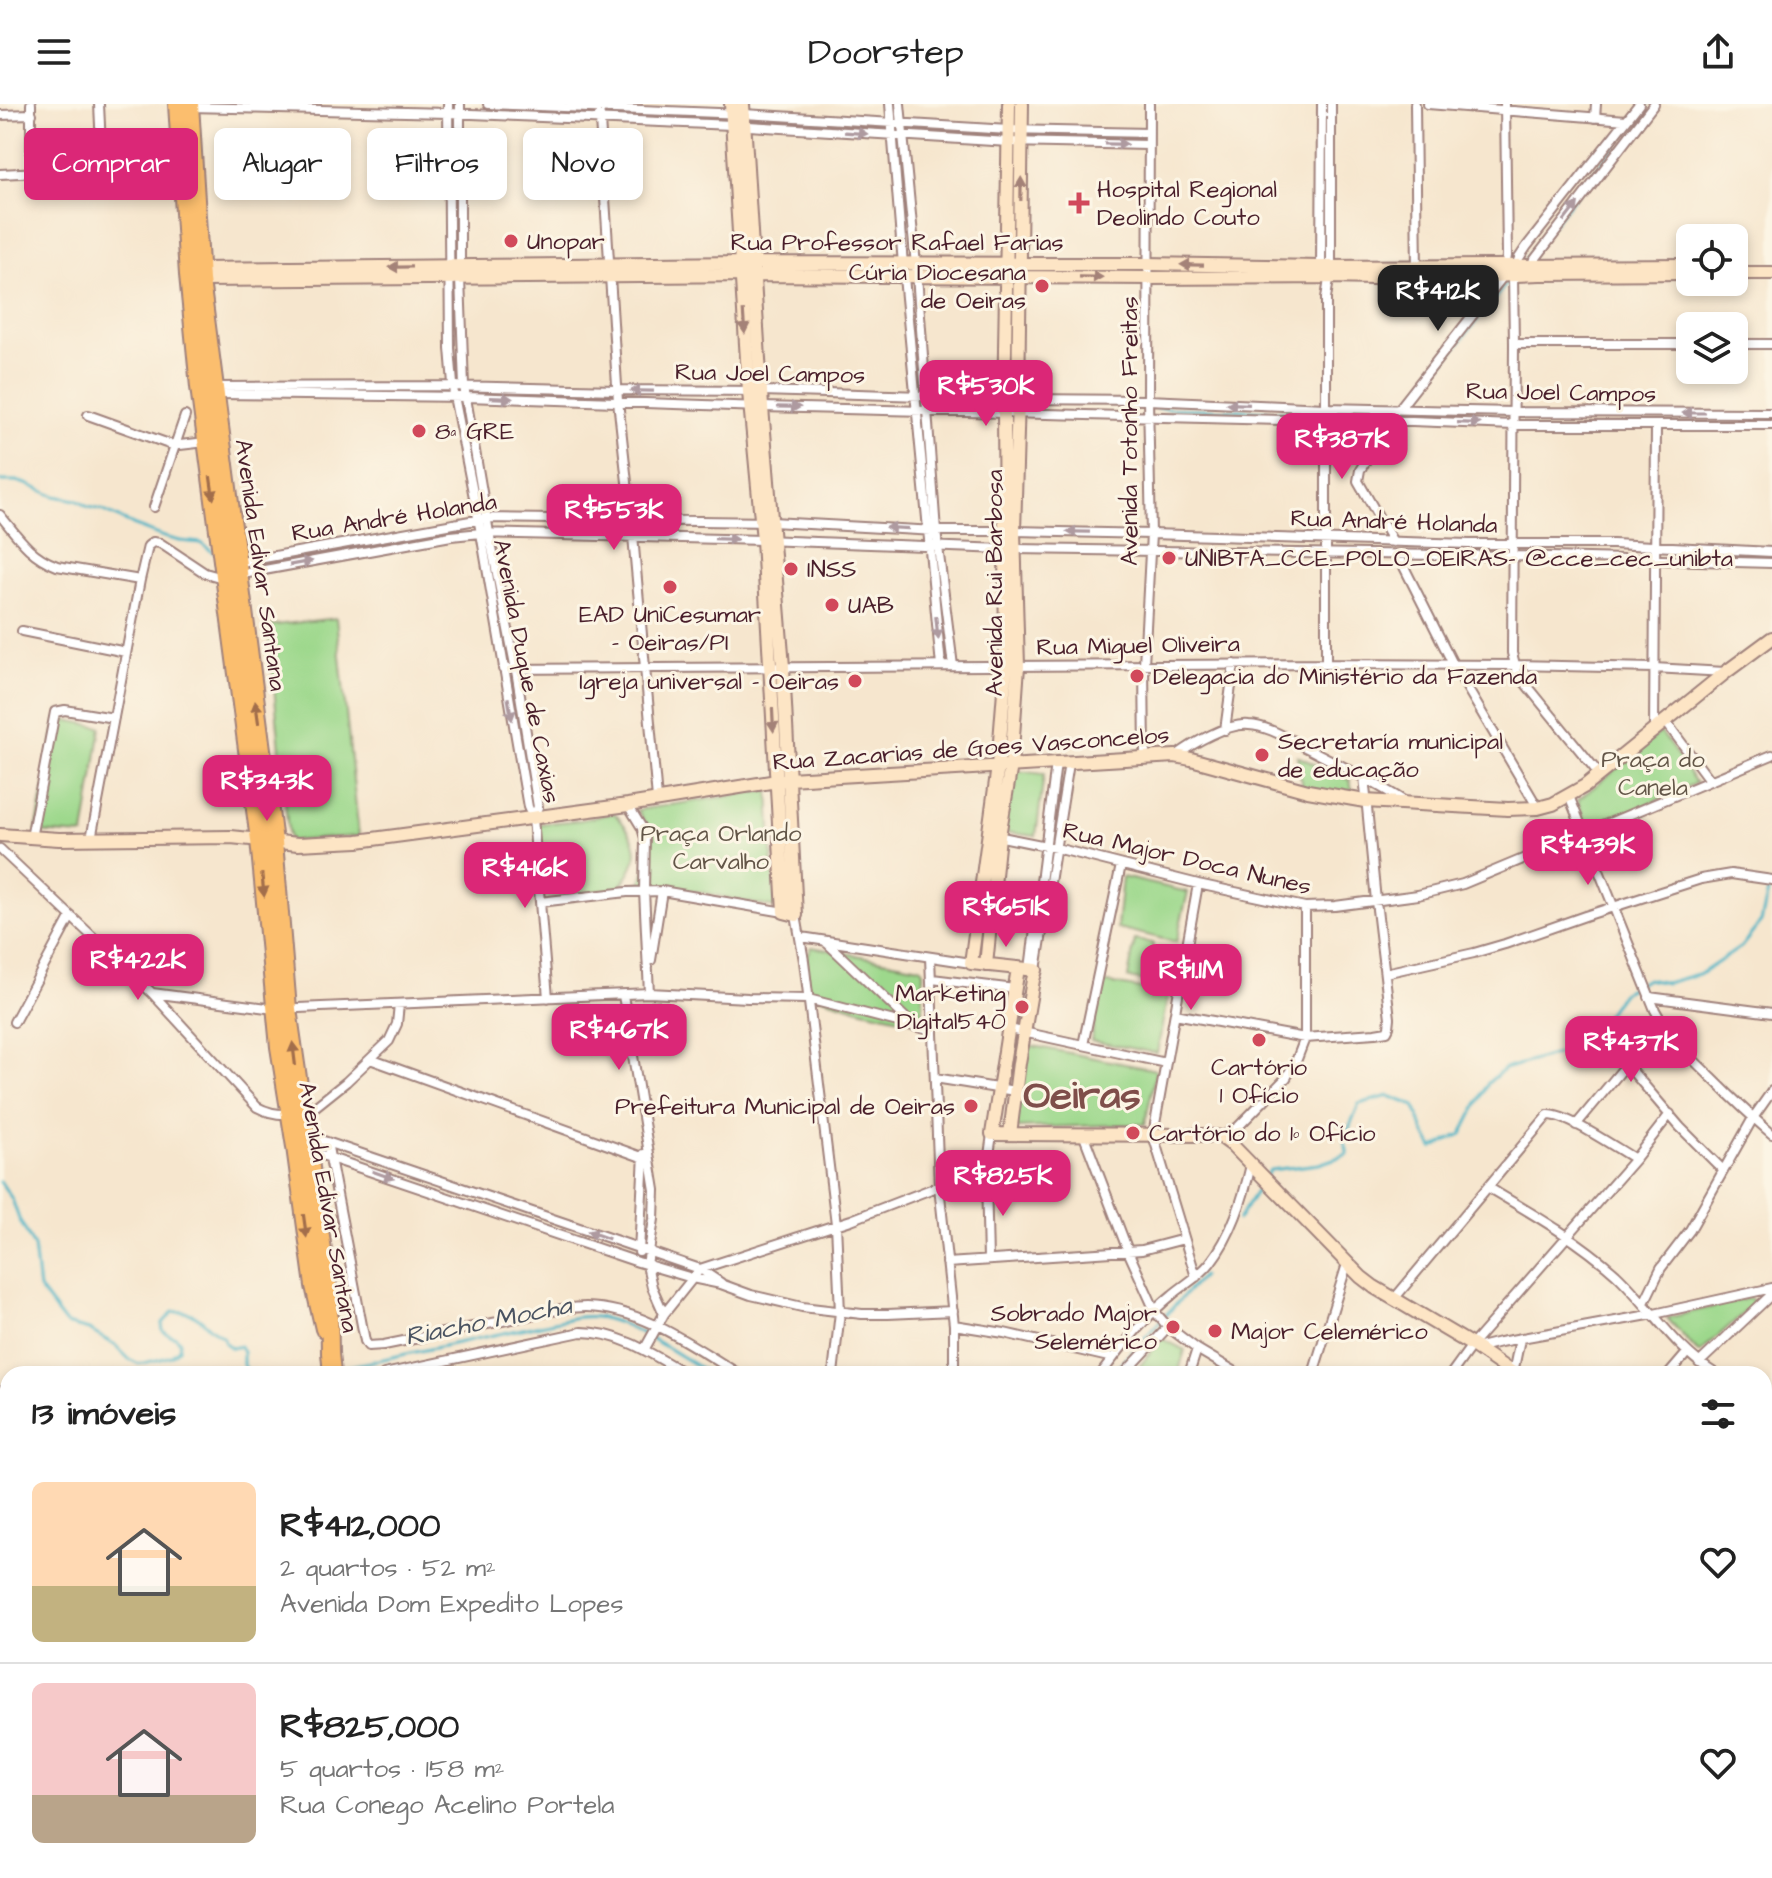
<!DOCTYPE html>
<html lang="pt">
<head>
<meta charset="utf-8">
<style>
	body { margin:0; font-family:"Architects Daughter",sans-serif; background:#f6f6f6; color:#222; height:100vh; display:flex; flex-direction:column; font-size:30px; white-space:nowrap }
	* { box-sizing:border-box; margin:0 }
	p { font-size:26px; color:#767676 }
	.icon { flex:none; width:44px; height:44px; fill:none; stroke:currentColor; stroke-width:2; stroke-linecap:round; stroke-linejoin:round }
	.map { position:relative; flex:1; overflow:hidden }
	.details { position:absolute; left:0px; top:1262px; width:1772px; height:512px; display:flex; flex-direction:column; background:#fff; border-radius:24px 24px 0 0; box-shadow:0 4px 12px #0003 }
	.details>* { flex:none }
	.guide { position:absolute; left:24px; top:24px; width:800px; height:72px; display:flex; gap:16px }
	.controls { position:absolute; left:1676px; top:120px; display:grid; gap:16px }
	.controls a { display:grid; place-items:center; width:72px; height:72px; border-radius:12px; background:#fff; box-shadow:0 4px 12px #0003; font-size:40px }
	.price { position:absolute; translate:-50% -68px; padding:0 18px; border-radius:16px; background:#db2777; color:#fff; font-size:26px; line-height:52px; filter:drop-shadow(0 2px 4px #0008) }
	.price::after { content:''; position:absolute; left:50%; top:48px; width:24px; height:18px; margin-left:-12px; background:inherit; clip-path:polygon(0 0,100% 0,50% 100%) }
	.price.selected { background:#222; color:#fff }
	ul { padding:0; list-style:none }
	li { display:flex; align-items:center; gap:24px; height:200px; padding:0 32px }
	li+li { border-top:2px solid #e0e0e0 }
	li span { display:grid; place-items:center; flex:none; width:224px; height:160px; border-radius:12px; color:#555 }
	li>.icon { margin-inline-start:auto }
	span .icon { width:96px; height:96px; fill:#fffc; stroke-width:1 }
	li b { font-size:34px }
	h2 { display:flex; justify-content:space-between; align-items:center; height:96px; padding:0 32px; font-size:34px }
	.chip { padding:0 28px; border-radius:12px; background:#fff; box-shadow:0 4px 12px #0003; font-size:28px; line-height:72px }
	.chip.selected { background:#db2777; color:#fff }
	header { display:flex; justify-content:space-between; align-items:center; height:104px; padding:0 32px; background:#fff; font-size:36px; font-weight:600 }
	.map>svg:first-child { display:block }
</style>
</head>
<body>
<header><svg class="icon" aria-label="menu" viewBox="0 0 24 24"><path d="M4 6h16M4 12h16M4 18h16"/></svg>Doorstep<svg class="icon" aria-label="share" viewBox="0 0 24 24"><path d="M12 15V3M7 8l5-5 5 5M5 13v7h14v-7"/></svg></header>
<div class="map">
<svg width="1772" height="1774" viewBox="0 0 1772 1774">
	<rect width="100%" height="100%" fill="#fcf5e5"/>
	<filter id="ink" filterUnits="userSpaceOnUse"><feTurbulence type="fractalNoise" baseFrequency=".0125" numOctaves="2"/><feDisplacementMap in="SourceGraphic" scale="16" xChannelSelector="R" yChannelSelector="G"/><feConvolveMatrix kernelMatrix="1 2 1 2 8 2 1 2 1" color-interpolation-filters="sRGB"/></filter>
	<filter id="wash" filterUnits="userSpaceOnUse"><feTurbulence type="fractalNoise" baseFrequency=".006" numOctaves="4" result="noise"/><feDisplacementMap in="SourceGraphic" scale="32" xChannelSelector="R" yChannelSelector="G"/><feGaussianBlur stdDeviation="1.8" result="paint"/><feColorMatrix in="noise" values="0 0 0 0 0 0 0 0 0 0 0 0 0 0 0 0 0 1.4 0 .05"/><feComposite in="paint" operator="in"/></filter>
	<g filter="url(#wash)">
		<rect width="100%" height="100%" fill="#f6e6ce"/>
		<path fill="#9dd88c" stroke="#747c5c" stroke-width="2" d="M336,514l23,218 -70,5 -21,-215z
			M57,614l44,9 -17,108 -48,-3z
			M1661,628l35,51 -109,48 -9,-31z
			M1297,652l53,24 4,20 -52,-13z
			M1010,666l34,4 -8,62 -34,-4z
			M769,686l6,118 -75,-16 -60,-8 11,-32 -3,-25 -11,-17z
			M614,709c27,28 30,46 3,76l-70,7 -6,-6 -4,-61 2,-5 42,-4z
			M1122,773l66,15 -12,50 -59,-14z
			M1135,836l18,3 -6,38 -19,-3z
			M812,843l108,20 3,4v52l-60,-13 -57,-17 -2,-32z
			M1102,878l66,12 -11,59 -66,-12z
			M1023,940l133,26 -11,54 -130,4z
			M1750,1194l5,5 -56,50 -32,-35z
			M1161,1234l24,12 -7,24h-44z
			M86,1766h161l3,8h-169z"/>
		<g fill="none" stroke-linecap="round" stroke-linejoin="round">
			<path stroke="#49b4c6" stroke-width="3" d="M1526,154l122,-154
				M1410,300l98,-122
				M1127,304h16
				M1157,304l163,4
				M1335,309l68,1
				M0,377h16l13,4 25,11 22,4 12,7 14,3 33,16 29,11 16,4 21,2 12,9
				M254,462l128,-24
				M1266,1072l4,-6 49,-6 29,-10 -4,-14 15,-36 30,-8 26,10 9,26 9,16 29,-14 26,-51 16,-14 73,-21 25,-27 20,-28 25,-14 19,4 36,-10 39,-26 20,-25 8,-34
				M0,1077l12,18 7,20 15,28 5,42 27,35 23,6 12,7 13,7 15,15 10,5 22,-5 10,-3 8,-7 1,-7 -4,-5 -7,-2 -6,-4 -1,-7 11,-12c27,-3 30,14 50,25l2,6 7,5 8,-2 3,6v13l9,9
				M1238,1116l24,-38
				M337,1265l240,-52c6,0 13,-1 19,0 35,4 83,39 114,57
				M310,1270l16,-3
				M1111,1270l91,-98
				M581,1766l1,8
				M1301,1766l8,8"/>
		</g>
	</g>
	<g filter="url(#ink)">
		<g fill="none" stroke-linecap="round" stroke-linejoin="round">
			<defs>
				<path id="street" d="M99,0l3,64
					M448,0l2,244 4,48 27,137 47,274 5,11 15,180
					M460,0v174l4,108 25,147 27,137 22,137 -5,11
					M488,0l256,10 265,16 140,3
					M599,0l19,297 15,135 24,263
					M890,0l14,173 37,389
					M900,0l17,171 19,256 17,135
					M1415,0l2,167
					M1428,0l198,16
					M190,3l258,6 284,12 277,17 139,3
					M0,11l32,-1
					M1595,14l1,-14
					M31,67v-67
					M0,70l181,-9
					M1529,163l125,-163
					M1321,165l1,-165
					M1514,240h176
					M1734,240h38
					M213,283l239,-1 165,4 145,1 256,8 130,1 177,8 189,4 258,1
					M216,290l250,3 296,10 563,14h87l102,4h258
					M1399,305l105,-134 3,-19 -2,-152
					M88,311l81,29 11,1 26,-3
					M1391,318l-31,48 -2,11 35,61
					M154,403l31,-91
					M0,411c18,22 30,41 57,51l83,14
					M1014,427l137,3 318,10h144l159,8
					M1014,445l499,7 259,7
					M1398,451l55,109 85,144
					M236,459l251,-45 285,4 164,9h67
					M237,471l214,-39 30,-3 282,7 241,9
					M22,527l104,21
					M1326,560v-366l5,-31v-163
					M503,565l823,-5 189,1 139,3 71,4
					M1666,618l44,59
					M1225,626l9,-66
					M1654,627l2,-306
					M1176,652c17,-13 52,-33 73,-31 18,1 36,12 52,20 35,18 70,35 103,56
					M1145,654l-1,-94 7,-130 -3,-134 1,-296
					M1600,671l-79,-97 -4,-6 -5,-19 2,-309 -1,-69 6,-17 8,-12 112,-142
					M1569,692l86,214c14,27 35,47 57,68 19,19 39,38 60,56
					M628,701l14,23 3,10 -1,53 5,102
					M997,732l59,12 142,36 107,23 30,-1 83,-11 45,-11 309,-129
					M31,734l24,-126 10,-2 49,8
					M91,735l49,-259 8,-34 5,-4 7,1 45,30 18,5
					M0,745l152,144 105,114c11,6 20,8 33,7
					M540,798l87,-10 35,-1 122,21
					M796,811l8,46 32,263 4,88 -7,62
					M801,833l170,26
					M825,837l89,85
					M930,853l9,229 15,139v49
					M651,856l11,-69
					M1030,865l26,-206
					M1036,866l33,-207
					M1385,869l89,-20 31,-9 80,-28 116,-37 30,-5 41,6
					M932,875l83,10
					M152,889l123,16 374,-16 99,5 60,1 125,32
					M623,891l32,195 -1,29 -7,46 5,22 12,27
					M1649,893l123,16
					M1175,910l130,24 70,-5 12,-2 2,-4 1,-9 -14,-117 -12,-125
					M14,918l57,-106
					M1009,925l157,34
					M1083,941l38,-180
					M370,955l280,101
					M1627,961l53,62 43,43
					M935,974l80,13
					M303,1007l13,-5 30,-24 43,-41 8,-17 2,-20
					M1576,1021l85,-102
					M306,1031l394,134 21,14
					M1084,1032l44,115 28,62 12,14 29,22 42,25
					M1221,1033l17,-10 48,-49 11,-19 8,-21v-131
					M327,1038l38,199 3,5 16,-1 178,-36c8,-1 16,-2 24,-2 57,1 106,39 153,67
					M307,1046l331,112 54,16 29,6 30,11 51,12 60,7h26l65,-3
					M1489,1084c44,26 88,51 127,86 34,32 59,75 100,100
					M639,1148l5,-98
					M988,1156l-2,-83 6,-43
					M947,1159l195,-13 42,-11
					M1196,1173l-43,-142 45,-251
					M1394,1195l154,-184c19,-1 68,33 87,44
					M1644,1199l17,-35 29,-38 63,-112 19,-27
					M954,1221l50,8 109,25
					M1476,1244l24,-6 154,-28 118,-26
					M644,1246l20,-36 36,-45 151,-49 88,-34 47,-9
					M1699,1259l73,-69
					M1513,1269l7,-34
					M384,1270l197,-42c39,0 71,22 105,42
					M1101,1270c20,-27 45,-58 71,-79 13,-11 28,-19 38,-32 22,-28 33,-64 41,-98
					M1124,1270l44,-47
					M1189,1270l8,-25
					M1313,1270l34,-110
					M1451,1270l21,-29 163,-186 35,-45
					M1669,1270l18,-21
					M1764,1350l8,1
					M0,1401l8,3
					M0,1505l8,-22
					M1764,1521l8,3
					M0,1588l8,-12
					M1764,1654l8,4
					M0,1669l8,2
					M0,1757l8,3
					M1765,1761l7,-19
					M24,1766l21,8
					M918,1766l24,8
					M1049,1766l21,8
					M1428,1766l5,8
					M1610,1766l4,2 29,-2
					M70,1774l4,-8
					M786,1774l2,-8
					M877,1774l2,-8
					M960,1774l2,-8
					M1077,1774l3,-8
					M1374,1774l12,-8
					M1507,1774l5,-8"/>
				<path id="secondary" d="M731,0l18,288 14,148 21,372 12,3 -13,-248 -21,-260 -19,-303
					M1009,0l-5,308 2,254 -8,100 -27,197 65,7 -3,10 -14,83 -9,71
					M200,165l541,-6 407,1 173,3 369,-2
					M1734,169h38
					M201,176l554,-5 394,3 181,-1 86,2 124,-5 150,-1
					M0,731l59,4 172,-2 67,7 60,-3 270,-36 161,-26 386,-23 16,3 117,32 57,10 143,8 30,-1 15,-4 32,-18 141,-114 46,-34
					M986,861l13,-129 12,-71 7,-99 -4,-135 4,-132 4,-295
					M1018,864l-26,166 212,1 17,2 11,8 129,132 13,10 98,58 42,29
					M0,1289h8
					M1764,1422l8,5"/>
				<path id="highway" d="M177,0l11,171 11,112 60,453 20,207 16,100 19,139 10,43
					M190,0l11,176 73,562 14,167 41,283 1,61 2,21
					M397,1766l1,8"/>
			</defs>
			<use href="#street" stroke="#a0827c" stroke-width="12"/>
			<use href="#secondary" stroke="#a0827c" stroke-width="16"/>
			<use href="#highway" stroke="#a0827c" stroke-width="20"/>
			<use href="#street" stroke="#fff" stroke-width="8"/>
			<use href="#secondary" stroke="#fde5c5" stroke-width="12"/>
			<use href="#highway" stroke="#fbbe6e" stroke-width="16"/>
		</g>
		<defs><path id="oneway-solid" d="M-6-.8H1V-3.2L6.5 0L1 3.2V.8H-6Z" transform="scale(2)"/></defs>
		<g fill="#ae9aa0">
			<use href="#oneway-solid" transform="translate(856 29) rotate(4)"/>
			<use href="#oneway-solid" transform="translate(1116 40) rotate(1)"/>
			<use href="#oneway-solid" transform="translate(1571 108) rotate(-52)"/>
			<use href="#oneway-solid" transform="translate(642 287) rotate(-179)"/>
			<use href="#oneway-solid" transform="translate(501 294) rotate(2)"/>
			<use href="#oneway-solid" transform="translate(1238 300) rotate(-178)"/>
			<use href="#oneway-solid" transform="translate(789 303) rotate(1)"/>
			<use href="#oneway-solid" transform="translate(1694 309) rotate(-180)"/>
			<use href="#oneway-solid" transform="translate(1469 319) rotate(2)"/>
			<use href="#oneway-solid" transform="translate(897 424) rotate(-177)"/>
			<use href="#oneway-solid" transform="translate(1078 428) rotate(-179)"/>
			<use href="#oneway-solid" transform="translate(726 435) rotate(2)"/>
			<use href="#oneway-solid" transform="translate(301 459) rotate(-10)"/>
			<use href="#oneway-solid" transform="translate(937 524) rotate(84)"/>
			<use href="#oneway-solid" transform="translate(510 605) rotate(80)"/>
			<use href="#oneway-solid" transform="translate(383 1071) rotate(19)"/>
			<use href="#oneway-solid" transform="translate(598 1131) rotate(-161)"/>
		</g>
		<g fill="#a48278">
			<use href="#oneway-solid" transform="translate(1021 85) rotate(-89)"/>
			<use href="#oneway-solid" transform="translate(1192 161) rotate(-179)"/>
			<use href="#oneway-solid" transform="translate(400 163) rotate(179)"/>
			<use href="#oneway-solid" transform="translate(1091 173) rotate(1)"/>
			<use href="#oneway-solid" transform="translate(744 218) rotate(86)"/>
			<use href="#oneway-solid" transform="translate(773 616) rotate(87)"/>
		</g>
		<g fill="#a26e4c">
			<use href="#oneway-solid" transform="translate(212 384) rotate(82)"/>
			<use href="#oneway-solid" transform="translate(257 608) rotate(-98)"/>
			<use href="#oneway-solid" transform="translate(263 781) rotate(84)"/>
			<use href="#oneway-solid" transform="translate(294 950) rotate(-97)"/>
			<use href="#oneway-solid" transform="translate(305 1122) rotate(82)"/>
		</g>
	</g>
	<g fill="#d1495b" stroke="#fcf5e5" stroke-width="3">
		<path d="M1075 87h8v8h8v8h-8v8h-8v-8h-8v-8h8z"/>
		<circle cx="511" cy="137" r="8"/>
		<circle cx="1042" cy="182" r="8"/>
		<circle cx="419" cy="327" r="8"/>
		<circle cx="1169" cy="454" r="8"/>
		<circle cx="791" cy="465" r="8"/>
		<circle cx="670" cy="483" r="8"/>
		<circle cx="832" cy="501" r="8"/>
		<circle cx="1137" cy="572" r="8"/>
		<circle cx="855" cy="577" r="8"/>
		<circle cx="1262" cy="651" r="8"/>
		<circle cx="1022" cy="903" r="8"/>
		<circle cx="1259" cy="936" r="8"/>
		<circle cx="971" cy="1002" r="8"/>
		<circle cx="1133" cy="1029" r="8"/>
		<circle cx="1173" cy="1223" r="8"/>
		<circle cx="1215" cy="1227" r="8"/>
	</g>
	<g text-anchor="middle" stroke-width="6" stroke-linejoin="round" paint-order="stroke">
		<g font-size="24" fill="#4a1f2b" stroke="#fcf5e5" text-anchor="start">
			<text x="1097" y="93">Hospital Regional<tspan x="1097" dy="28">Deolindo Couto</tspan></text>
			<text x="527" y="145">Unopar</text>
			<text x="1026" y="176" text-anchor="end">Cúria Diocesana<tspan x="1026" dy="28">de Oeiras</tspan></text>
			<text x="435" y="335">8ª GRE</text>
			<text x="1185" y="462">UNIBTA_CCE_POLO_OEIRAS- @cce_cec_unibta</text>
			<text x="807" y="473">INSS</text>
			<text x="848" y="509">UAB</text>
			<text x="670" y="518" text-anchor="middle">EAD UniCesumar<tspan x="670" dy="28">- Oeiras/PI</tspan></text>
			<text x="1153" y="580">Delegacia do Ministério da Fazenda</text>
			<text x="839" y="585" text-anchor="end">Igreja universal - Oeiras</text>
			<text x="1278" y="645">Secretaría municipal<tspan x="1278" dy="28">de educação</tspan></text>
			<text x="1006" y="897" text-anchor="end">Marketing<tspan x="1006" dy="28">Digital540</tspan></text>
			<text x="1259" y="971" text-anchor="middle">Cartório<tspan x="1259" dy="28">1 Ofício</tspan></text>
			<text x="955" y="1010" text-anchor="end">Prefeitura Municipal de Oeiras</text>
			<text x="1149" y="1037">Cartório do 1º Ofício</text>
			<text x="1157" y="1217" text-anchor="end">Sobrado Major<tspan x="1157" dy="28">Selemérico</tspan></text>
			<text x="1231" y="1235">Major Celemérico</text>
		</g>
		<g font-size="24" fill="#4a1f2b" stroke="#fcf5e5">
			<text x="897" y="146">Rua Professor Rafael Farias</text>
			<text transform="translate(770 269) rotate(1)" y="8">Rua Joel Campos</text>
			<text transform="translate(1561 288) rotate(1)" y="8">Rua Joel Campos</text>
			<text transform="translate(1129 327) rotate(-90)" y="8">Avenida Totonho Freitas</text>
			<text transform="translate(394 413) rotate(-9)" y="8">Rua André Holanda</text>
			<text transform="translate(1394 417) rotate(2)" y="8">Rua André Holanda</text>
			<text transform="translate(261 461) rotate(82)" y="8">Avenida Edivar Santana</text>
			<text transform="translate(994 479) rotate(-90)" y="8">Avenida Rui Barbosa</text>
			<text transform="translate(1138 541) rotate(-1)" y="8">Rua Miguel Oliveira</text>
			<text transform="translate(527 567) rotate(79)" y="8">Avenida Duque de Caxias</text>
			<text transform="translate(971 644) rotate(-4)" y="8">Rua Zacarias de Goes Vasconcelos</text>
			<text transform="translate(1187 754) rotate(13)" y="8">Rua Major Doca Nunes</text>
			<text transform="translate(329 1103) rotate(80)" y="8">Avenida Edivar Santana</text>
		</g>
		<g font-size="24" fill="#635648" stroke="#fcf5e5">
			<text x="1653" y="663">Praça do<tspan x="1653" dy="28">Canela</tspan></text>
			<text x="721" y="737">Praça Orlando<tspan x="721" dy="28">Carvalho</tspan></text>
		</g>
		<g font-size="26" font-style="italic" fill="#4a5361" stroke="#fcf5e5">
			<text transform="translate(488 1216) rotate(-11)" y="9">Riacho Mocha</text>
		</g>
		<g font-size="40" font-weight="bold" fill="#7f4e4a" stroke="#fcf5e5">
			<text x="1082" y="1004">Oeiras</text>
		</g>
	</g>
</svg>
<div class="controls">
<a><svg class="icon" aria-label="locate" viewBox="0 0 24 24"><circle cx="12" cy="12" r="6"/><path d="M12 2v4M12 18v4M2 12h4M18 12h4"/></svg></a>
<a><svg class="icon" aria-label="layers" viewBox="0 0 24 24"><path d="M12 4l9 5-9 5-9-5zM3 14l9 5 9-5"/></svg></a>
</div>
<b class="price selected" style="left:1438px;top:229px">R$412K</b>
<b class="price" style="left:986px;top:324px">R$530K</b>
<b class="price" style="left:1342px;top:377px">R$387K</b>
<b class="price" style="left:614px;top:448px">R$553K</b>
<b class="price" style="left:267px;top:719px">R$343K</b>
<b class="price" style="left:1588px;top:783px">R$439K</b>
<b class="price" style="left:525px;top:806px">R$416K</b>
<b class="price" style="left:1006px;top:845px">R$651K</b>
<b class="price" style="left:138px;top:898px">R$422K</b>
<b class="price" style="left:1191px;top:908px">R$1.1M</b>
<b class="price" style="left:619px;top:968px">R$467K</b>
<b class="price" style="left:1631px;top:980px">R$437K</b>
<b class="price" style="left:1003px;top:1114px">R$825K</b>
<div class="guide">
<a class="chip selected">Comprar</a>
<a class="chip">Alugar</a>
<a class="chip">Filtros</a>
<a class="chip">Novo</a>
</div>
<section class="details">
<h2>13 imóveis<svg class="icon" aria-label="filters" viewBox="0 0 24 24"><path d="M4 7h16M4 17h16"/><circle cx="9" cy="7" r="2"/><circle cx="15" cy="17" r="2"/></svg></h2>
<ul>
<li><span style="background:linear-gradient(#ffd9b3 65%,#c2b280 0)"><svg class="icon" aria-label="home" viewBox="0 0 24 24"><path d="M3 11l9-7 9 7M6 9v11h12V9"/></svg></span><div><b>R$412,000</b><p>2 quartos · 52 m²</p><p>Avenida Dom Expedito Lopes</p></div><svg class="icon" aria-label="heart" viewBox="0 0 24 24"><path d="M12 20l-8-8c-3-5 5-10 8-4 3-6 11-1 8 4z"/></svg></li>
<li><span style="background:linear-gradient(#f6c9c9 70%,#b9a48a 0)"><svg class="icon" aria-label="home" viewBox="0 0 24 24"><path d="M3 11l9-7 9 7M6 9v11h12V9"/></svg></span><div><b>R$825,000</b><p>5 quartos · 158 m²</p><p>Rua Conego Acelino Portela</p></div><svg class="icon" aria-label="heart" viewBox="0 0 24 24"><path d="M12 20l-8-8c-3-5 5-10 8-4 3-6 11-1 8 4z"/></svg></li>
</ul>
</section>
</div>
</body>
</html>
